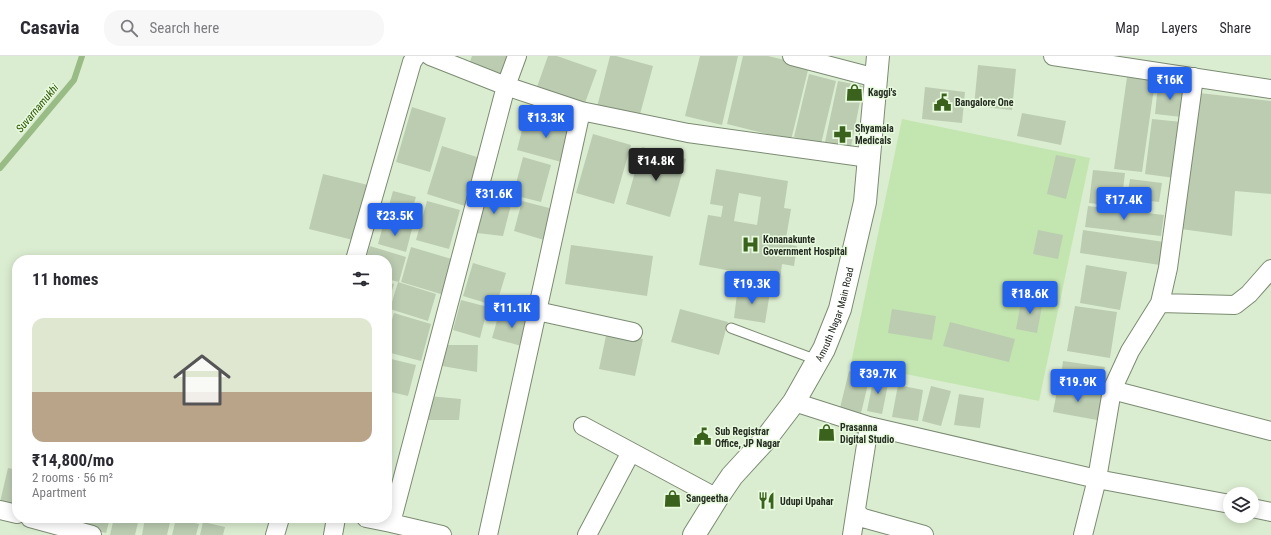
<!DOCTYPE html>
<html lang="en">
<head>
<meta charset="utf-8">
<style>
	body { margin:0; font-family:"Roboto Condensed",sans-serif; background:#f7f7f7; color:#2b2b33; height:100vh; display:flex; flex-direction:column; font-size:15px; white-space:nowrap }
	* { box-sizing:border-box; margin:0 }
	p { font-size:13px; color:#7c7c81 }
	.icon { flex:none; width:22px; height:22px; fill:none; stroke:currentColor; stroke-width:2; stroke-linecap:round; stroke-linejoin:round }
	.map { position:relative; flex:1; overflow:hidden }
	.side { position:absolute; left:12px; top:199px; width:380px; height:268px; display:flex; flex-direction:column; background:#fff; border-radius:16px; box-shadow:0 2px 10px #0003 }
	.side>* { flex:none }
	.controls { position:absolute; left:1223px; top:431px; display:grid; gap:8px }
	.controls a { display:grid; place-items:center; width:36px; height:36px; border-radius:50%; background:#fff; box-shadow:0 2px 10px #0003; font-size:20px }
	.price { position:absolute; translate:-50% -34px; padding:0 9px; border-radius:4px; background:#2563eb; color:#fff; font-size:13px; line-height:26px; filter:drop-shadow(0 1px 2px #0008) }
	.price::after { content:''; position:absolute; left:50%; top:24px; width:12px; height:9px; margin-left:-6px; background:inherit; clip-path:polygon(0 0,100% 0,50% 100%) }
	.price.active { background:#222; color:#fff }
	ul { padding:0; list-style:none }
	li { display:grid; align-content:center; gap:8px; height:212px; padding:0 20px }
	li+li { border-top:1px solid #e1e1e2 }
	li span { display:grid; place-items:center; height:124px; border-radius:12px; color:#555 }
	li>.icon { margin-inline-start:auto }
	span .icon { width:72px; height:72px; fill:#fffc; stroke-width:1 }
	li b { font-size:17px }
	h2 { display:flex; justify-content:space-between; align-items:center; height:48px; padding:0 20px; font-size:17px }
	header { display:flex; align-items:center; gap:24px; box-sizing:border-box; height:56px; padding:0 20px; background:#fff; border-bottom:1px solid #e1e1e2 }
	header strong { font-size:19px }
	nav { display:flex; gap:22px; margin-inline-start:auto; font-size:14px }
	.search { width:280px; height:36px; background:#f7f7f7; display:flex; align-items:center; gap:10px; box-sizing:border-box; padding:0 14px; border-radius:16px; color:#7c7c81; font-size:15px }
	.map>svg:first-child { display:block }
</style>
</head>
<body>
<header>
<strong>Casavia</strong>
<div class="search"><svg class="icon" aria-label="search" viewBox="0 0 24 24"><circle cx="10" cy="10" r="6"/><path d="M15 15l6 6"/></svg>Search here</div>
<nav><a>Map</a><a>Layers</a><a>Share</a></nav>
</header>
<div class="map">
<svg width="1271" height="479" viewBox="0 0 1271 479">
	<rect width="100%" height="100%" fill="#dbedd1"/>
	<path fill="#c3e5b0" d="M902,63l188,39 -51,243 -188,-38z"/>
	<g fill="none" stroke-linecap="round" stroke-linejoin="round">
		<path stroke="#99bb85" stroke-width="6" d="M0,112l74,-88 8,-24"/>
	</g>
	<path fill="#bbccb1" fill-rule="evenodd" d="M472,0h40l-9,24 -35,-13z
		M548,0h9l40,14 -12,33 -48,-16z
		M610,0h6l37,10 -14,52 -42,-11z
		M700,0h38l-16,69 -37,-9z
		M743,0h25l41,10 -18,74 -64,-16z
		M978,9l38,4 -4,41 -38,-4z
		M809,18l27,7 -15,63 -27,-7z
		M1127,21l28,4 -13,91 -28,-3z
		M838,25l25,5 -12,61 -26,-5z
		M1158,29l28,3 -4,29 -27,-3z
		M925,31l40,5 -3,31 -40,-4z
		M1199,37l72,8v93l-36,-3 -3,45 -51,-7z
		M412,51l34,11 -16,54 -34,-10z
		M1022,57l44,8 -5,24 -44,-9z
		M526,58l49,14 -10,35 -48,-13z
		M1152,63l30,3 -7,56 -30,-4z
		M593,78l38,11 -17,59 -38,-11z
		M442,90l38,12 -15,48 -38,-12z
		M642,91l44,12 -16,58 -44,-13z
		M1056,99l20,4 -10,40 -19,-5z
		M523,101l28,8 -10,37 -28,-7z
		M716,113l72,12 -4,27 7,1 -6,35 12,2 -3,20 -12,-2 -2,16 -81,-15 9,-50 13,2 2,-11 -13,-2zM739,137l22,4 -4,28 -23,-4z
		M1093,114l32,3 -4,34 -32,-4z
		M323,118l45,11 -15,55 -44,-11z
		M1130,123l32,4 -3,19 -32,-4z
		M393,135l23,6 -8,26 -22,-7z
		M484,137l28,8 -9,35 -26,-3z
		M427,145l33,9 -11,39 -33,-9z
		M522,145l31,8 -9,31 -30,-9z
		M1088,150l76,9 -3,21 -76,-9z
		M384,166l28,7 -6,23 -28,-8z
		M1038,174l25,5 -5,24 -25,-5z
		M1083,174l81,12 -4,23 -80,-12z
		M571,189l82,11 -6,40 -82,-12z
		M370,190l36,11 -7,25 -12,-3v-19h-22z
		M411,191l44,13 -11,35 -43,-13z
		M473,207l33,10 -10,33 -33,-10z
		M1086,209l41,7 -7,38 -40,-7z
		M387,226l7,2 -7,22z
		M398,226l38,12 -8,27 -38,-12z
		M738,230l32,6 -5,31 -31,-5z
		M1022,241l21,4 -6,32 -21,-4z
		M461,244l27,7 -8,31 -27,-8z
		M1075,250l42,6 -7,46 -43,-7z
		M680,253l48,13 -9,33 -48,-13z
		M892,253l44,7 -4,24 -44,-7z
		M500,254l33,10 -8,27 -33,-9z
		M394,257l37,11 -10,37 -34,-9v-15z
		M950,266l65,17 -6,23 -66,-16z
		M607,275l36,8 -8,37 -36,-7z
		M444,289h34l-1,27 -35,-6z
		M387,302l29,7 -8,31 -21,-5z
		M1063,305l42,6 -4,22 -41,-6z
		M849,315l21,5 -9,37 -21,-5z
		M874,320l15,3 -7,35 -15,-3z
		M898,329l25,5 -5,31 -26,-4z
		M931,330l20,5 -10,35 -19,-5z
		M1058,330l44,8 -5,26 -44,-8z
		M959,338l25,4 -4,30 -26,-3z
		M429,340l32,3 -2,21h-31z
		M8,412l9,2v36l-17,-4z
		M61,462h23l-2,8z
		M86,462h24l-4,15 -22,-5z
		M114,462h25l-4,17h-25z
		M145,462h26l-4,17h-25z
		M176,463l23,5 -3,11h-24z
		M203,466l22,5 -2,8h-23z"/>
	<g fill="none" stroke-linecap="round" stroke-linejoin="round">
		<defs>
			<path id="lane" d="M731,272l86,32"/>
			<path id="street" d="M430,0l76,30 75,25 107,22 181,25
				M792,0l84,22
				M1053,0l218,33
				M355,204l57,-198 4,-6
				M1160,247l75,2 14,-11 22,-25
				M537,255l96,21
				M1112,334l159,41
				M794,346l75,24 228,53 133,25
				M583,370l134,72
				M869,370l-13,83 2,5 5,4 61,17
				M1252,452l19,4
				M0,454l17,4
				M30,462l62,17
				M366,462l25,5 51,12
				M391,467l115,-437 11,-30
				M275,479l5,-17
				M333,479l3,-17
				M488,479l93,-424
				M587,479l44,-83
				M852,479l4,-26
				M1083,479l14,-56 15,-89 18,-39 30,-48 8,-35 26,-191"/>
			<g id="secondary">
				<path id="s1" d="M694,479l23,-37 15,-22 33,-36 29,-38 30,-53 16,-40 25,-107 13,-146"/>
			</g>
		</defs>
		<use href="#lane" stroke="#7b8b72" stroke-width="11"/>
		<use href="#street" stroke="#7b8b72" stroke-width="20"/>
		<use href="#secondary" stroke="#7b8b72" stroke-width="24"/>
		<use href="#lane" stroke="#fff" stroke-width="9"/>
		<use href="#street" stroke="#fff" stroke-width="18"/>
		<use href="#secondary" stroke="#fff" stroke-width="22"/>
	</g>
	<defs>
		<symbol id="shop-bare" viewBox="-9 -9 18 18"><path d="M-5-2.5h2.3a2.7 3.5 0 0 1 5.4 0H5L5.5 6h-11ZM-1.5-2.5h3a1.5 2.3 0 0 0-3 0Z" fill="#3b621d" stroke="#e8fade" stroke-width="2.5" paint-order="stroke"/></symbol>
		<symbol id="civic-bare" viewBox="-9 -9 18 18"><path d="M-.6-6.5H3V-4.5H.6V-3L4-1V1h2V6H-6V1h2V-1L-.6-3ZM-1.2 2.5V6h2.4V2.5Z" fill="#3b621d" stroke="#e8fade" stroke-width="2.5" paint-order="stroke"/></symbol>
		<symbol id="pharmacy-bare" viewBox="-9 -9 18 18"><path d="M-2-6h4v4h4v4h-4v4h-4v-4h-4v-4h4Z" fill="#3b621d" stroke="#e8fade" stroke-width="2.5" paint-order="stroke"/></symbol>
		<symbol id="hospital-bare" viewBox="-9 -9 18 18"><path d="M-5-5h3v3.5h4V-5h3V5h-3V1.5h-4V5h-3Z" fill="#3b621d" stroke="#e8fade" stroke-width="2.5" paint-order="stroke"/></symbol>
		<symbol id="restaurant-bare" viewBox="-9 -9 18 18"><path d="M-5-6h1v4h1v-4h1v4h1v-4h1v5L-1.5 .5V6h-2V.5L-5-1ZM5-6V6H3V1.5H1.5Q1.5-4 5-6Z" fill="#3b621d" stroke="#e8fade" stroke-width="2.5" paint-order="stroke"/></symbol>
	</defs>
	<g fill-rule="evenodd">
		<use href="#shop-bare" x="842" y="24" width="25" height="25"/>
		<use href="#civic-bare" x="930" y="34" width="25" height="25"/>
		<use href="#pharmacy-bare" x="830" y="66" width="25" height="25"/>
		<use href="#hospital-bare" x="738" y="176" width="25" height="25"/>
		<use href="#shop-bare" x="814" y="364" width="25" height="25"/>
		<use href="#civic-bare" x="690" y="368" width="25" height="25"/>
		<use href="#shop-bare" x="660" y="430" width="25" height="25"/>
		<use href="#restaurant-bare" x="754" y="432" width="25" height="25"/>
	</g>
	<g text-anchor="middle" stroke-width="3" stroke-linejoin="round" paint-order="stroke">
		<g font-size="10" font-weight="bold" fill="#242b20" stroke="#e8fade" text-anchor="start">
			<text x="868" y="40">Kaggi's</text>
			<text x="955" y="50">Bangalore One</text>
			<text x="855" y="76">Shyamala<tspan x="855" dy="12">Medicals</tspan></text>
			<text x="763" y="187">Konanakunte<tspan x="763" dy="12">Government Hospital</tspan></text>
			<text x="840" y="375">Prasanna<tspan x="840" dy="12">Digital Studio</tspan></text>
			<text x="715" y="379">Sub Registrar<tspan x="715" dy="12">Office, JP Nagar</tspan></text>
			<text x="686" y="446">Sangeetha</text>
			<text x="780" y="449">Udupi Upahar</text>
		</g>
		<g font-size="10" fill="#242b20" stroke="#e8fade">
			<text dy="4" stroke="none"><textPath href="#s1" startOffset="264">Amruth Nagar Main Road</textPath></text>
		</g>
		<g font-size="11" font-style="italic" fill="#2b5402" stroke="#e8fade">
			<text transform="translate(37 52) rotate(-50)" y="4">Suvarnamukhi</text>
		</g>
	</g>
</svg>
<div class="controls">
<a><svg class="icon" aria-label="layers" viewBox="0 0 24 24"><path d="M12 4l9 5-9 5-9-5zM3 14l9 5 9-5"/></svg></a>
</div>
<b class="price" style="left:1170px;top:45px">₹16K</b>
<b class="price" style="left:546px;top:83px">₹13.3K</b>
<b class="price active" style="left:656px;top:126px">₹14.8K</b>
<b class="price" style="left:494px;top:159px">₹31.6K</b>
<b class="price" style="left:1124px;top:165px">₹17.4K</b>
<b class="price" style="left:395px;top:181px">₹23.5K</b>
<b class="price" style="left:752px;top:249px">₹19.3K</b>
<b class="price" style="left:1030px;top:259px">₹18.6K</b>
<b class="price" style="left:512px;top:273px">₹11.1K</b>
<b class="price" style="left:878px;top:339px">₹39.7K</b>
<b class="price" style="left:1078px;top:347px">₹19.9K</b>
<section class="side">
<h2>11 homes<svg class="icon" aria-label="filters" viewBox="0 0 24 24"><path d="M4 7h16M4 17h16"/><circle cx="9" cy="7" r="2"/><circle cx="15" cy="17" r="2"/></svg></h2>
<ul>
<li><span style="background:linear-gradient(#dfe7d0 60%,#b9a48a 0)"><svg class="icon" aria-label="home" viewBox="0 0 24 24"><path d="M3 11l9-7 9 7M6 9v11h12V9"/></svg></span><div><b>₹14,800/mo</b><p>2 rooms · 56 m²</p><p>Apartment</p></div></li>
</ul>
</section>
</div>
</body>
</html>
